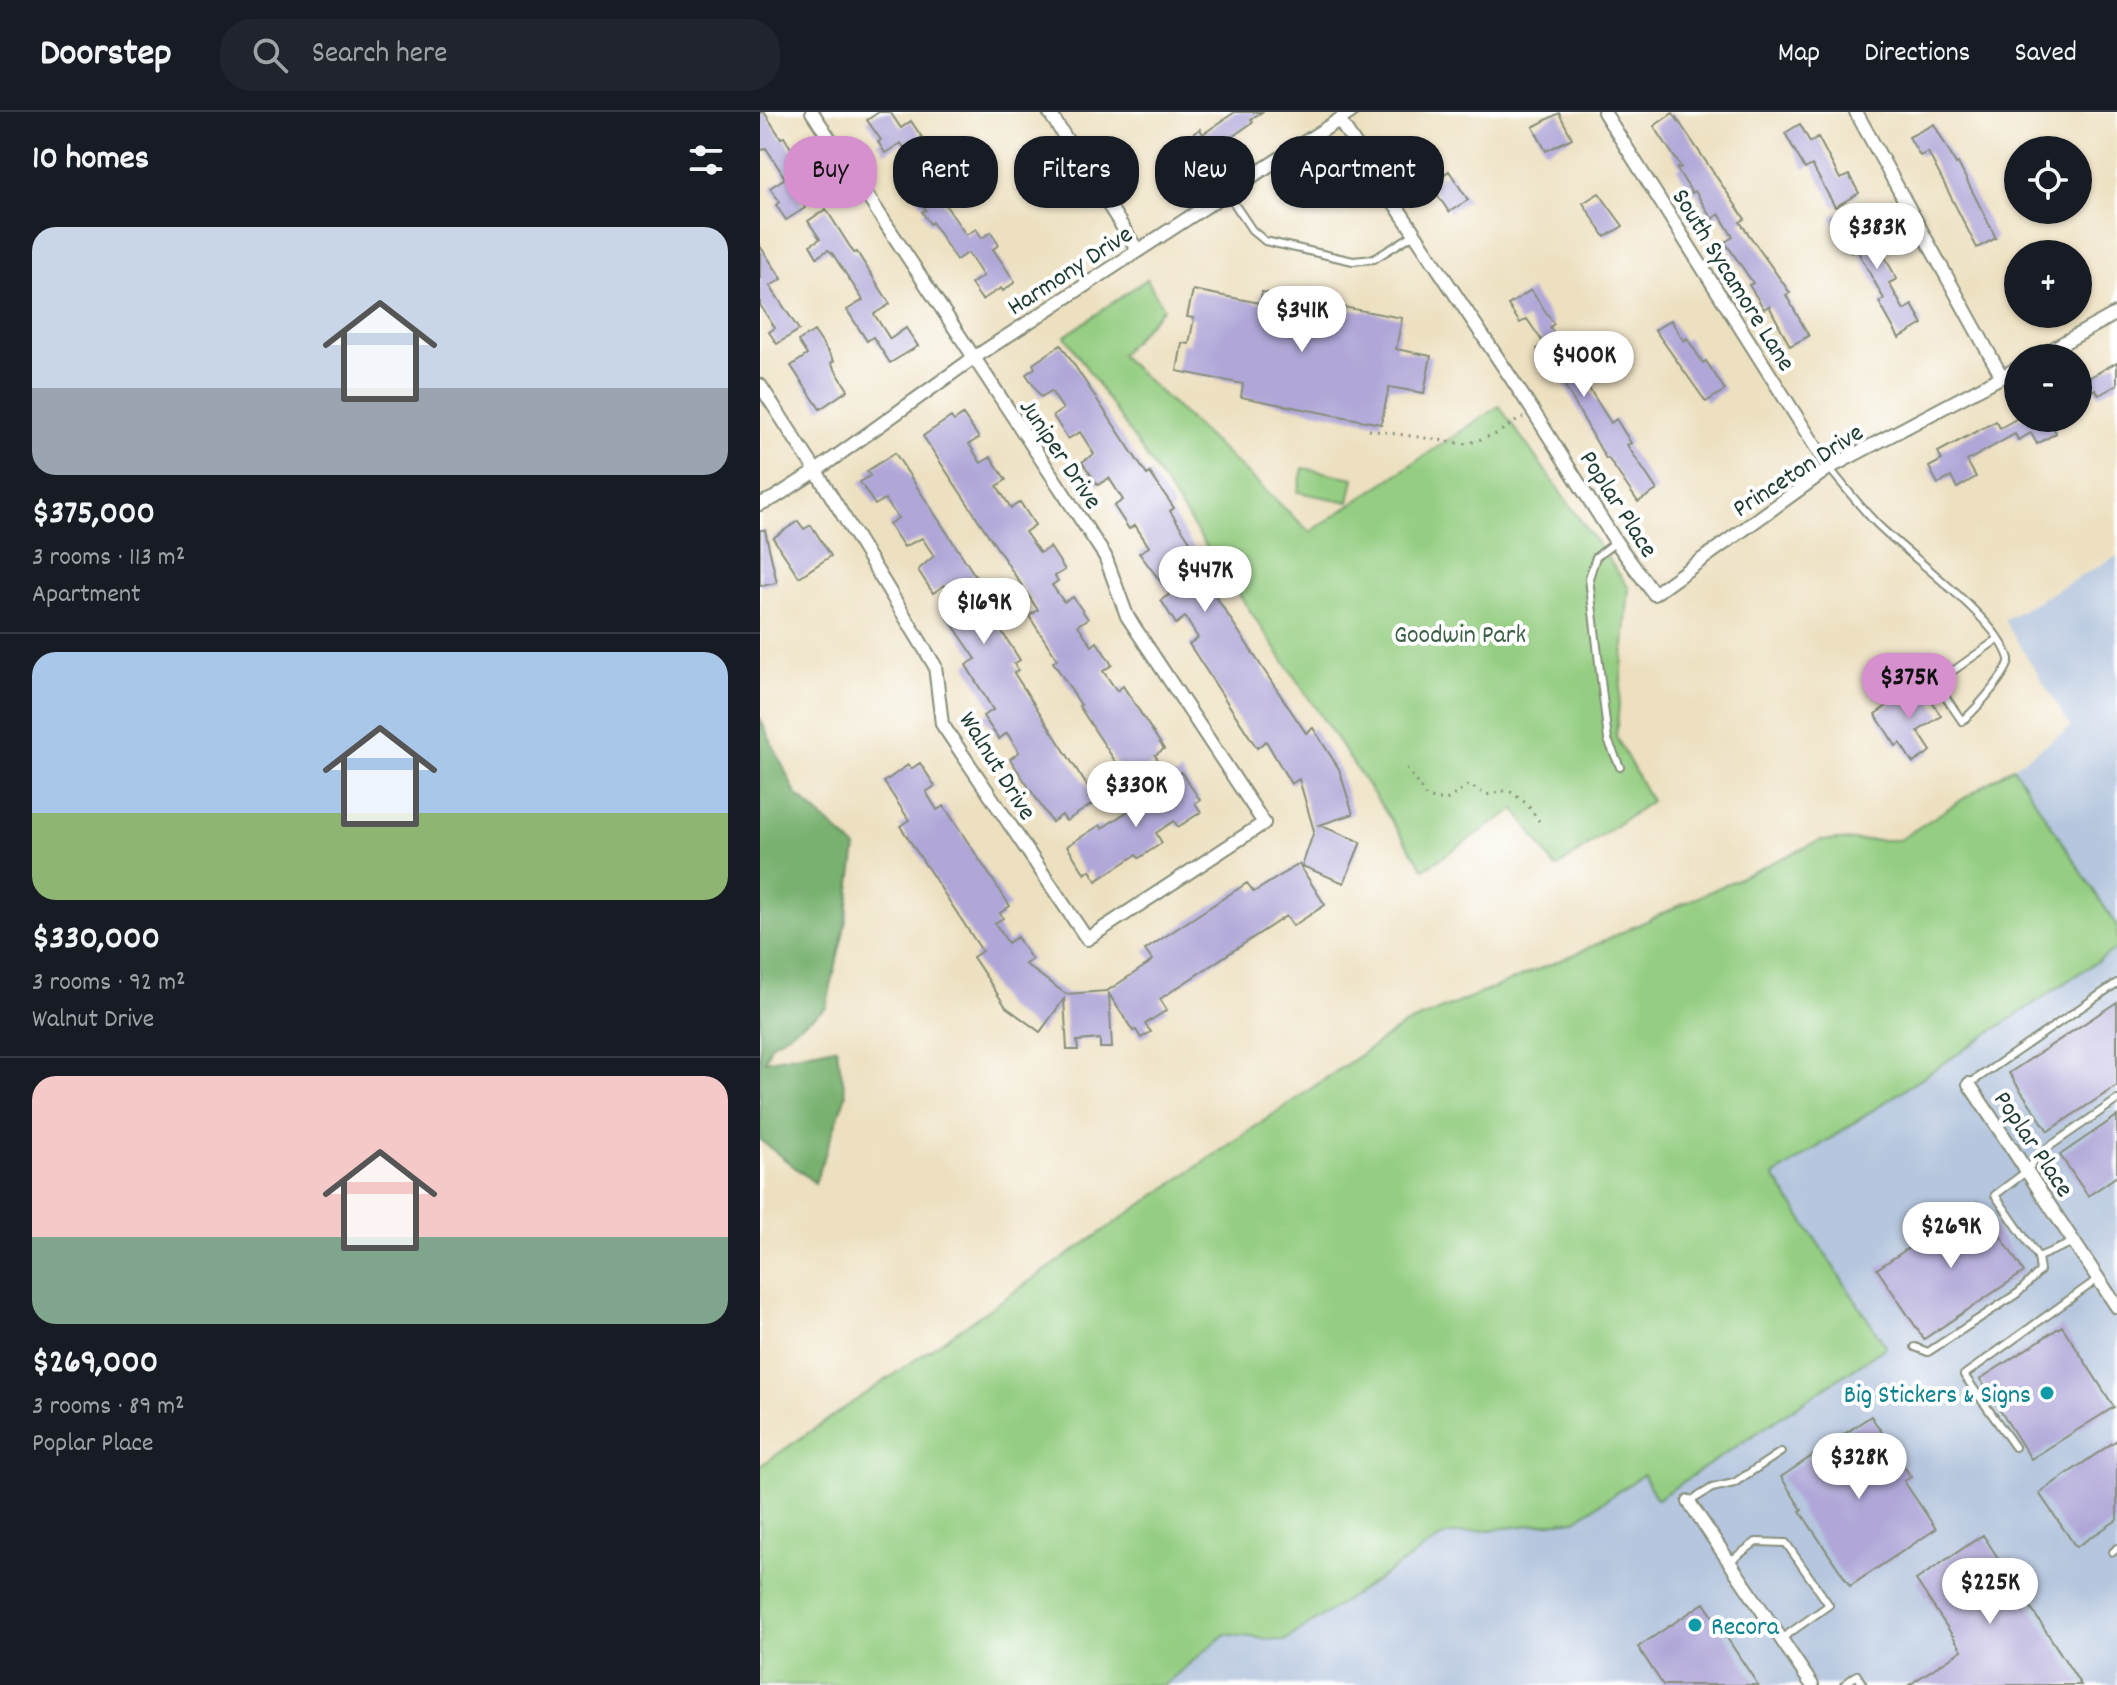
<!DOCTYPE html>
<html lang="en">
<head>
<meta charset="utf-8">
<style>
	body { margin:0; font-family:Dekko,sans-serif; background:#20242c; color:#f1f3f6; height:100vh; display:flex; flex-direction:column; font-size:30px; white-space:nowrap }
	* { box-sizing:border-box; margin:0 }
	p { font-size:26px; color:#9ea1a6 }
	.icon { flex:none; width:44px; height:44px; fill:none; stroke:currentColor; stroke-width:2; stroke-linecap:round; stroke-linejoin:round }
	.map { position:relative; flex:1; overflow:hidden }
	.panel { display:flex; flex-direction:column; background:#171b24; width:760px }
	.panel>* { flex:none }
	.guide { position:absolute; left:24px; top:24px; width:760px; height:72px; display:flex; gap:16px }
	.fabs { position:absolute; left:1244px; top:24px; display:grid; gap:16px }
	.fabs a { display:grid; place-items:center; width:88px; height:88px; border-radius:50%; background:#171b24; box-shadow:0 2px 6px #0004; font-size:40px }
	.price { position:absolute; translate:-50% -68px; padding:0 18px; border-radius:28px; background:#fff; color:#222; font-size:26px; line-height:52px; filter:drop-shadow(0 2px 4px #0008) }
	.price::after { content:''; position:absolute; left:50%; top:48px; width:24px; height:18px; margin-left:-12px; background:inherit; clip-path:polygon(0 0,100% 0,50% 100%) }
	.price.on { background:#d690ce; color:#111 }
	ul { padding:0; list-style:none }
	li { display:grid; align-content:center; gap:16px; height:424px; padding:0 32px }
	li+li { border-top:2px solid #363941 }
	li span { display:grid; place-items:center; height:248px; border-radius:24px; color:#555 }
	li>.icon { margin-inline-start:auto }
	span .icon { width:144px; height:144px; fill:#fffc; stroke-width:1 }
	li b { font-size:34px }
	h2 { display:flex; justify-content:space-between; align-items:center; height:96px; padding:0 32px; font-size:34px }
	.chip { padding:0 28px; border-radius:32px; background:#171b24; box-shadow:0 2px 6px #0004; font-size:28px; line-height:72px }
	.chip.on { background:#d690ce; color:#111 }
	header { display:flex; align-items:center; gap:48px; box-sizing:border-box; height:112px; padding:0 40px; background:#171b24; border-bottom:2px solid #363941 }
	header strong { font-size:38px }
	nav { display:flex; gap:44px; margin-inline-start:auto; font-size:28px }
	.search { width:560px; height:72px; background:#20242c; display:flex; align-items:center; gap:20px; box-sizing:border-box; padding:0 28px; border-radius:32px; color:#9ea1a6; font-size:30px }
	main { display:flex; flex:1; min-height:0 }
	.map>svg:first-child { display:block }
</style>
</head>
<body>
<header>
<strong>Doorstep</strong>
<div class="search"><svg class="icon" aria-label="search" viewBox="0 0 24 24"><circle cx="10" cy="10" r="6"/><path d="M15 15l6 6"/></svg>Search here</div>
<nav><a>Map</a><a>Directions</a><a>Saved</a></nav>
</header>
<main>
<section class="panel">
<h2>10 homes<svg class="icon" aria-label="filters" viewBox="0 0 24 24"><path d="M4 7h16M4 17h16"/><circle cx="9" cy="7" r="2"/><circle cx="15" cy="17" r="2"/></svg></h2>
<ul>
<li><span style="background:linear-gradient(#c9d6e8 65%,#9aa5b1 0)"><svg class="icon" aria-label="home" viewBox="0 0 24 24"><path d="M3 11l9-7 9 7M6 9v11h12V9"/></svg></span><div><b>$375,000</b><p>3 rooms · 113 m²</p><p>Apartment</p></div></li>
<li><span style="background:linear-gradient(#a9c7e8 65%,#8fb573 0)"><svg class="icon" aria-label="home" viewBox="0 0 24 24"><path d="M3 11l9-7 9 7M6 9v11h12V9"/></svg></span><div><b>$330,000</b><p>3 rooms · 92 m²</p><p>Walnut Drive</p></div></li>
<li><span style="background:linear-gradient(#f6c9c9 65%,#7fa58c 0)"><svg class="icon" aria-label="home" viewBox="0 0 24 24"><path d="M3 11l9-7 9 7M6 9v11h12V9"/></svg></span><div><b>$269,000</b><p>3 rooms · 89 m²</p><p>Poplar Place</p></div></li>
</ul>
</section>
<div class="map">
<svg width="1357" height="1573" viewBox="0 0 1357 1573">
	<rect width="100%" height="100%" fill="#fff"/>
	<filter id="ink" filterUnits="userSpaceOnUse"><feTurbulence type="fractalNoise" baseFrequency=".0125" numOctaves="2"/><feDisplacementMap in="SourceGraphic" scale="16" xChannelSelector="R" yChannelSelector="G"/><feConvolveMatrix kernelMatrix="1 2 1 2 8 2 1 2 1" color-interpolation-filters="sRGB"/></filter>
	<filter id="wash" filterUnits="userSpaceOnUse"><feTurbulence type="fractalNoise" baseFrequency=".006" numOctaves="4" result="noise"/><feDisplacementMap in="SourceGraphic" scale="32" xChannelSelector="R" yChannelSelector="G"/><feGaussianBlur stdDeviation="1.8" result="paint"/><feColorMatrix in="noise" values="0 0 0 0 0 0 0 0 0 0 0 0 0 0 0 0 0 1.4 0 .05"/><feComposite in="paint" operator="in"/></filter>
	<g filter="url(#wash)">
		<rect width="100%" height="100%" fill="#ede0c0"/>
		<path fill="#b5c6de" d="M1357,444v370l-104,-159 58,-40 -67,-107z
			M1357,836v737h-953l61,-51 59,7 161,-106 130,-15 68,-45 14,23 229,-151 -112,-172z"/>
		<path fill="#95ce82" stroke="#5a865b" stroke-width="2" d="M387,167l16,29 -43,47 190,177 189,-126 130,182 -13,149 35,64 -95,67 -41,-59 -91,60 -359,-533z
			M543,356l51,10 -5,24 -51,-10z
			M1253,655l104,159v22l-343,228 112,171 -229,152 -14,-24 -68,45 -130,15 -161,106 -59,-7 -61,51h-404v-219l644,-441 169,-70 248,-115h78z"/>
		<path fill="#78b170" stroke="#4c7752" stroke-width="2" d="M0,606l36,76 60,54 -11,78 -19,82 -55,37 -6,16 71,-14 10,48 -31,88 -55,-43z"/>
		<g id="blocks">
			<path fill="#b0a7d8" d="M0,0h4l17,26 3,-1 28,45 -14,8 2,3 -3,2 8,13 -19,12 -10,-15 4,-3 -10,-14 15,-10 -19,-30 -6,3z
				M119,0h11l11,16 10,-7 32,48 -17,12 13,20 3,-1 24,35 10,-6 6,9 9,-6 8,13 -6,4 22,33 -12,9 -2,-3 -19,12 -11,-16 12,-8 -15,-23 -12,7 -24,-38 -2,2 -8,-12 4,-2 -25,-34 15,-10 -15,-23 -16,10 -7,-11 3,-2 -14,-20z
				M475,0h27l-11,7 2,3 -31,22 -3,-5 -40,26 -10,-15 31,-21 3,5z
				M799,1l13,25 -26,13 -13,-24z
				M913,1l72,106 -5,3 50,71 -4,2 23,41 -19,10 -21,-40 -5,3 -15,-24 4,-2 -28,-41 8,-5 -14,-23 -7,5 -17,-28 -3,2 -15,-24 4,-2 -27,-41z
				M1040,12l10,18 8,-5 22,42 9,-4 10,18 -24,14 -23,-42 -7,4 -20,-36z
				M1174,12l22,40 2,-1 38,75 -19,10 -49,-96 -8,4 -11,-19z
				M689,59l19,29 -19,12 -19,-28z
				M839,81l24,33 -18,11 -22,-34z
				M1087,96l9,18 9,-5 32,58 -8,4 15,27 8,-5 11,19 -24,14 -20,-36 5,-3 -27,-49 -6,3 -20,-36z
				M66,97l28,44 3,-1 33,52 -16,10 16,25 16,-11 12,18 -28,17 -17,-26 -6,4 -20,-31 16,-10 -31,-47 -4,-3 -11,7 -7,-12 10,-6 -12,-18z
				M0,134l22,33 -12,7 29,44 -22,14 -8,-12 6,-4 -15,-23z
				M433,178l67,13 2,-11 140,26 -6,31 35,7 -7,37 -35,-6 -8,37 -140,-27 2,-13 -66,-13 5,-28 7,1 5,-26 -7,-1z
				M771,178l23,34 -4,3 61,96 5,-4 15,24 -4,2 30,45 -19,12 -30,-44 -2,1 -47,-84 -4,2 -18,-28 7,-5 -17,-25 -7,4 -12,-18z
				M911,208l13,21 3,-3 16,25 3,-2 19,29 -19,12 -51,-72z
				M54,219l20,30 -3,2 17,27 -28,19 -29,-43 16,-11 -9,-14z
				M301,233l86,130 3,-2 24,35 -4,3 29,44 -7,5 83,127 31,46 7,-5 26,41 14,45 -34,11 42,17 -17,41 -42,-17 12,-35 -15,-52 -8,5 -25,-43 -9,7 -68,-104 9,-6 -13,-21 -9,7 -15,-24 9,-6 -31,-41 10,-6 -14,-22 -6,4 -15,-23 9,-6 -14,-22 -11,7 -16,-23 12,-8 -14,-22 -12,7 -15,-23 10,-7 -12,-18 -10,6 -15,-23 9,-6 -2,-4z
				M1357,250v23l-18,10 -4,-6 -17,10v-15z
				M203,303l16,23 -10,6 12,19 10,-6 15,23 -9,6 14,22 9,-6 15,23 -10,7 15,21 10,-6 15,23 -10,6 3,5 -6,4 12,17 9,-5 15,22 -10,6 14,21 5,-4 15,23 -9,6 14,20 6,-5 41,63 -9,6 3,5 -30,21 -49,-75 2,-1 -28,-43 4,-3 -28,-43 9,-6 -115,-174 28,-19 3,4z
				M1258,306h30l8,15 -19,11 -6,-11 -13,7 -3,-6 -48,27 9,16 -19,11 -6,-11 -13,7 -9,-17 13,-7 -4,-8 58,-31 4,7z
				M135,341l109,167 -7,4 23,36 -6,4 4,6 -4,3 83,128 -31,20 -4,-6 -10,7 -42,-63 9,-7 -12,-19 -8,6 -16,-23 10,-6 -27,-45 10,-6 -30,-44 12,-10 -13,-20 -12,8 -15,-23 16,-14 -12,-18 -18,9 -15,-23 9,-6 -13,-19 -10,6 -15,-23 10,-6 -3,-5z
				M38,409l6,8 7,-4 20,31 -32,21 -26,-39z
				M0,418h5l12,53 -17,3z
				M1160,572l21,32 -23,15 13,20 -18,12 -13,-20 -4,3 -21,-32z
				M160,651l15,23 -9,6 11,18 7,-4 66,100 -10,7 3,5 -8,5 13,20 9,-6 15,23 -7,4 41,30 41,-3 41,-27 4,-4 -7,-10 39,-26 63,-41 7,9 45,-28 26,41 -32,21 -7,-10 -126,83 7,11 -22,14 6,8 -10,6 -5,-8 -3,1 -24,-37 3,54h-12v-9l-23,2 1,9h-11l-3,-51 -24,33 -34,-25 -33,-50 9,-6 -82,-125 9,-6 -25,-38 24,-17 3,4z
				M421,660l19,28 -5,3 6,9 -23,15 -4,-6 -18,12 6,10 -23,15 -3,-3 -40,26 -6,-11 -5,4 -18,-28 33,-21 2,3 49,-32 -2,-3z
				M1357,890v84l-69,45 -39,-58z
				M1357,1004v60l-29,20 -28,-41z
				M1218,1090l46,70 -100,67 -47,-70z
				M1302,1214l52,81 -83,52 -51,-80z
				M1111,1304l40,61 -7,4 32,48 -86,57 -50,-75 2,-1 -21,-33z
				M1357,1328v80l-41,27 -37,-54z
				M1223,1423l78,119 20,31h-172l53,-35 -46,-70z
				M944,1491l54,82h-95l-25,-38z"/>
		</g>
	</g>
	<g filter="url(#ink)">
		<use href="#blocks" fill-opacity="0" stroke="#868e7a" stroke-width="2"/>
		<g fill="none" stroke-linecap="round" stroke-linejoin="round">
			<defs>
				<path id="service" d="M467,81l25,37 13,11 88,20 21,-2 42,-26
					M1069,356c16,19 31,39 48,56 31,31 122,96 132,135 2,11 -37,55 -47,62l-26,-38 62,-44
					M856,430l-20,15 -7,21 19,162 12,27
					M1209,972l148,-101
					M1314,1130l-36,15 -43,-62 32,-24 13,-18 77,-53
					M1155,1235l13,5 90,-59 22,-22 -2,-14
					M1255,1335l-51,-72 134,-96
					M929,1390l23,-14 22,-5 47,-31
					M1353,1440l4,-4
					M969,1450l27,-20 30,1 43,62 -48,34
					M1084,1573l13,-10 6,10"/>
				<path id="minor" d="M289,0l89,139
					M844,0l225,356
					M1096,0l146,265
					M579,8l194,291 83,131 38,52 175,-126 189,-100
					M1276,246l81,-45
					M0,273l56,86 119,195 7,58 145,215 177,-116 -137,-207 -22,-60 -293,-444
					M0,392l14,-6 42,-27 156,-112 379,-247
					M1209,972l148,223
					M929,1390l123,183"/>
			</defs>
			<use href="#service" stroke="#868e7a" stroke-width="10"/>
			<use href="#minor" stroke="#868e7a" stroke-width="16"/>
			<path stroke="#868e7a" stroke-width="3" stroke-dasharray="2 6" stroke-linecap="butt" d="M609,318l98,14 29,-10 27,-17
				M647,656l19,29 19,4 24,-16 17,10 22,-5 18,13 13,18"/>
			<use href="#service" stroke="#fff" stroke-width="6"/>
			<use href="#minor" stroke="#fff" stroke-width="12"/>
		</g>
	</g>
	<g fill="#0f9aa8" stroke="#fff" stroke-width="3">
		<circle cx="1287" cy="1281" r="8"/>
		<circle cx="935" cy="1513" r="8"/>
	</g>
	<g text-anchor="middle" stroke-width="8" stroke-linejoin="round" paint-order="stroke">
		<g font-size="26" fill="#1f3d34" stroke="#fff">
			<text transform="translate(309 157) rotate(-33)" y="9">Harmony Drive</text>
			<text transform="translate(975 167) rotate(58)" y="9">South Sycamore Lane</text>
			<text transform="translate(302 341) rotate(56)" y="9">Juniper Drive</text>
			<text transform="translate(1037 357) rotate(-33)" y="9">Princeton Drive</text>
			<text transform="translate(860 391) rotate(57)" y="9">Poplar Place</text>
			<text transform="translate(239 653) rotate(58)" y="9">Walnut Drive</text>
			<text transform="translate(1275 1031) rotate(56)" y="9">Poplar Place</text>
		</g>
		<g font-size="26" fill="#3c6148" stroke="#fff">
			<text x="700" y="530">Goodwin Park</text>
		</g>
		<g font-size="26" fill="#0d838f" stroke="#fff" text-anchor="end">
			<text x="1271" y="1290">Big Stickers &amp; Signs</text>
			<text x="951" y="1522" text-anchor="start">Recora</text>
		</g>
	</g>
</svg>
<div class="fabs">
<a><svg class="icon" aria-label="locate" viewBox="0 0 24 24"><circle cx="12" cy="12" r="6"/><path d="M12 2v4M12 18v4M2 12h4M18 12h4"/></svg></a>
<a>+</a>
<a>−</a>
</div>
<b class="price" style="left:1117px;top:159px">$383K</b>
<b class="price" style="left:542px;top:242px">$341K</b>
<b class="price" style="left:824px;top:287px">$400K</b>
<b class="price" style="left:445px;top:502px">$447K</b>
<b class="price" style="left:224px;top:534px">$169K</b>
<b class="price on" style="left:1149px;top:609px">$375K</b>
<b class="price" style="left:376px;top:717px">$330K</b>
<b class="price" style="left:1191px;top:1158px">$269K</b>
<b class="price" style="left:1099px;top:1389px">$328K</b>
<b class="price" style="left:1230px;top:1514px">$225K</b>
<div class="guide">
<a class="chip on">Buy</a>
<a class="chip">Rent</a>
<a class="chip">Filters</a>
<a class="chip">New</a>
<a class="chip">Apartment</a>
</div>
</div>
</main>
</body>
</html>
